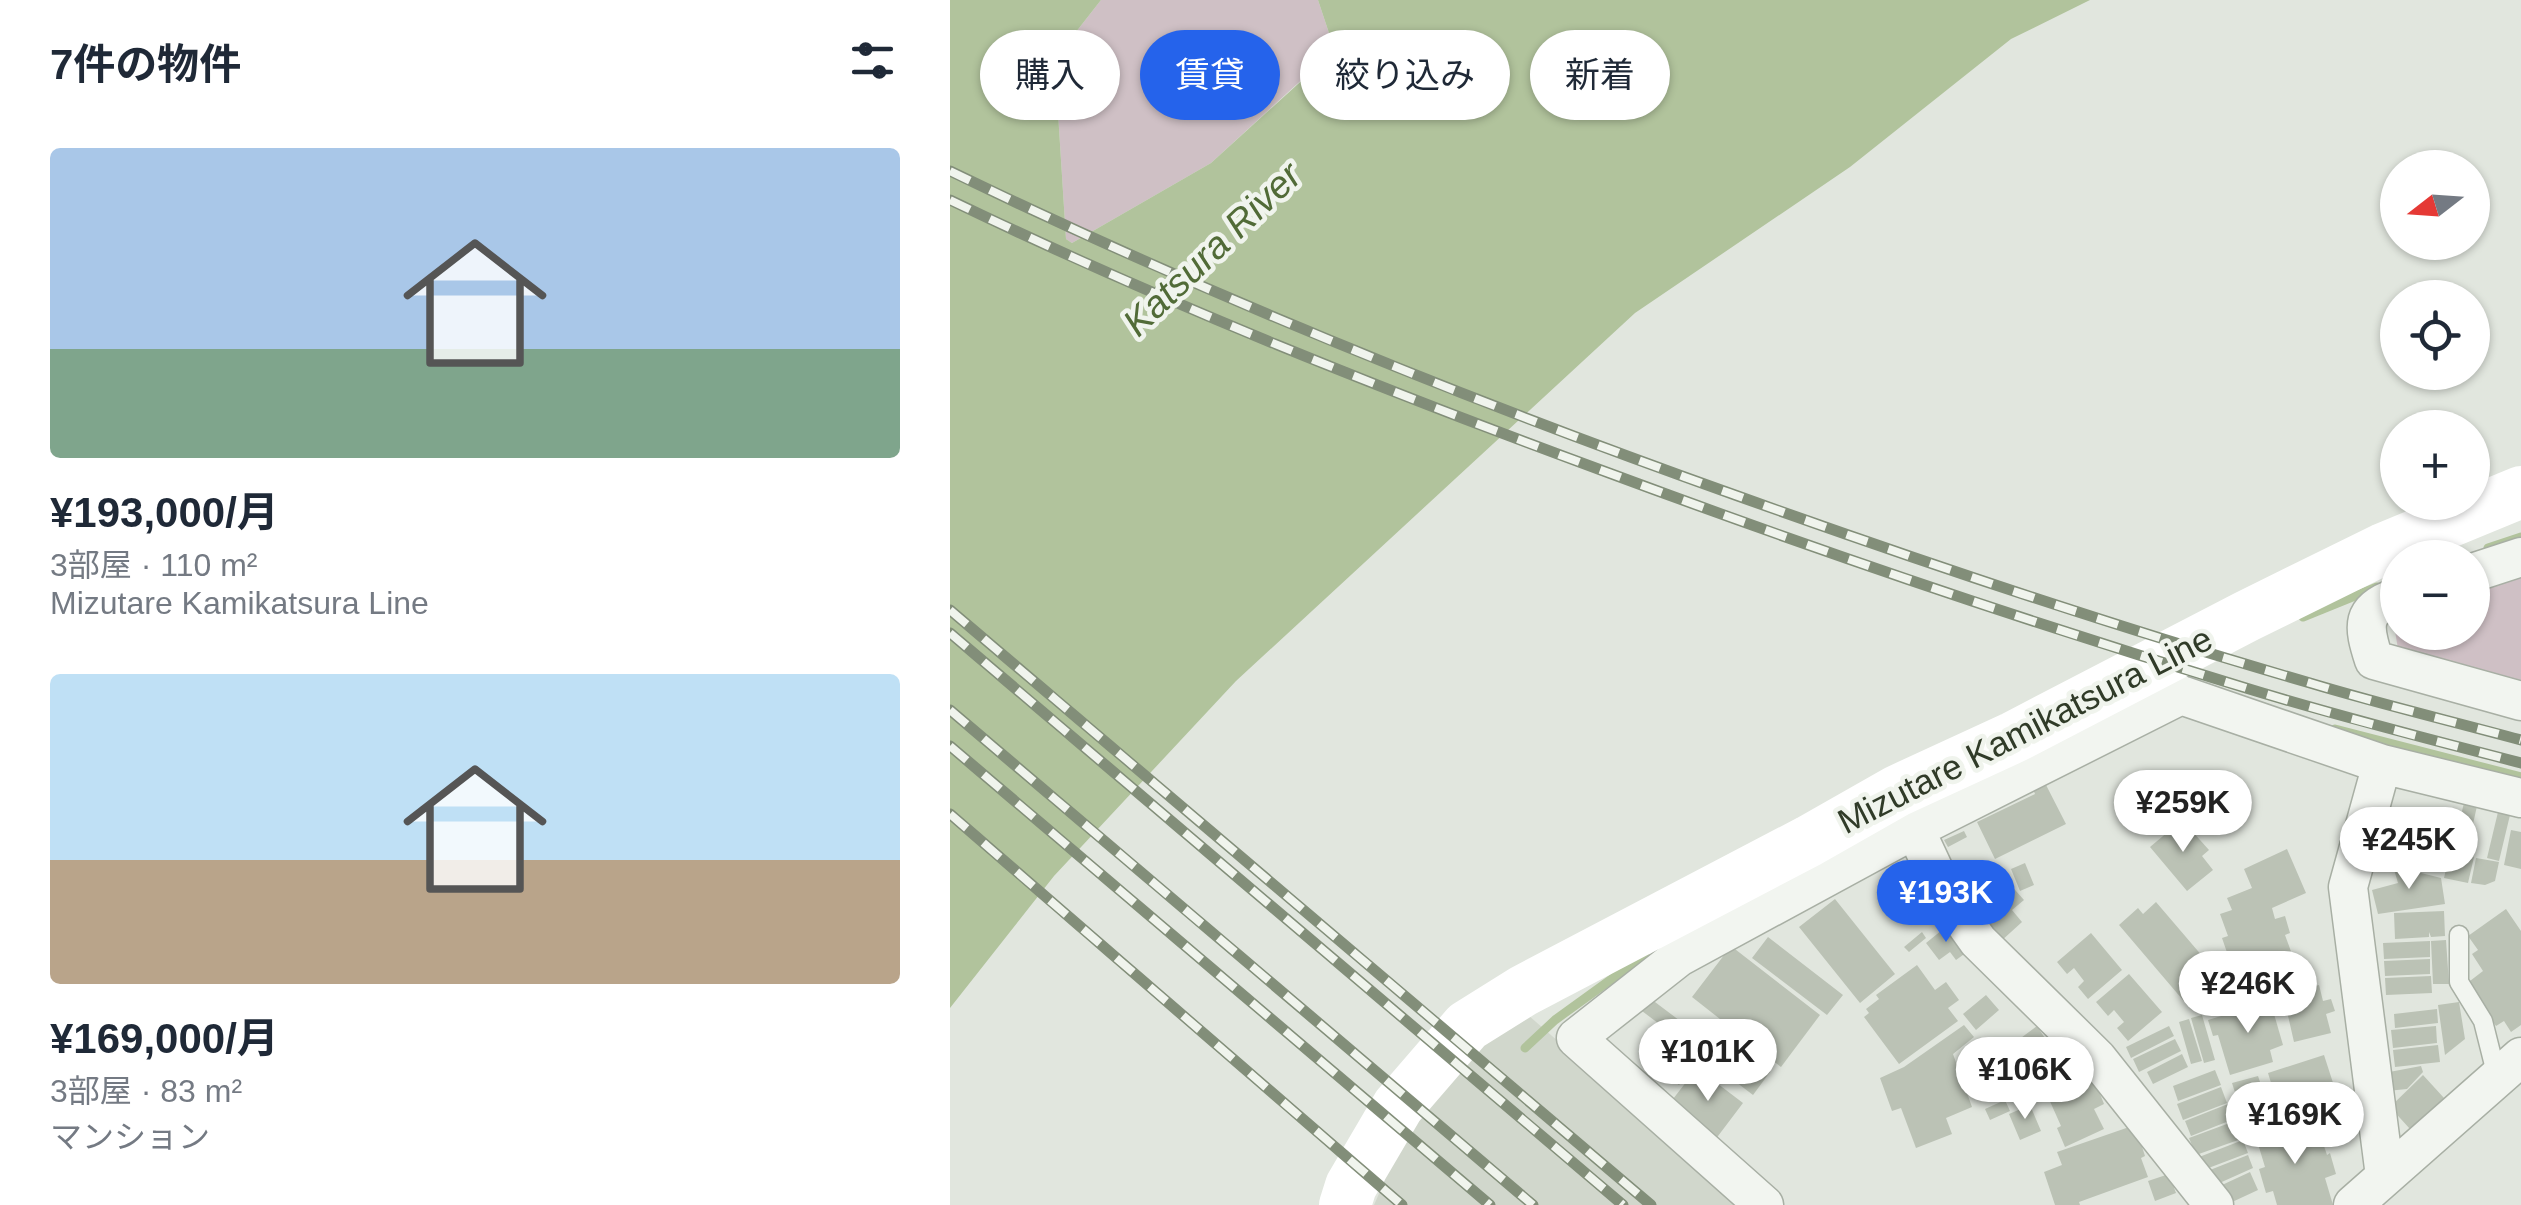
<!DOCTYPE html>
<html lang="ja">
<head>
<meta charset="utf-8">
<style>
	body { margin:0; font-family:Arial,"Noto Sans JP",sans-serif; background:#f2f2f3; color:#1f2937; height:100vh; display:flex; flex-direction:column; font-size:38px; white-space:nowrap }
	* { box-sizing:border-box; margin:0 }
	p { font-size:32px; color:#747a83 }
	.icon { flex:none; width:55px; height:55px; fill:none; stroke:currentColor; stroke-width:2; stroke-linecap:round; stroke-linejoin:round }
	.map { position:relative; flex:1; overflow:hidden }
	.side { display:flex; flex-direction:column; background:#fff; width:950px }
	.side>* { flex:none }
	.hud { position:absolute; left:30px; top:30px; width:950px; height:90px; display:flex; gap:20px }
	.needle { width:65px; rotate:253deg }
	.fabs { position:absolute; left:1430px; top:150px; display:grid; gap:20px }
	.fabs a { display:grid; place-items:center; width:110px; height:110px; border-radius:50%; background:#fff; box-shadow:0 2px 8px #0004; font-size:50px }
	.price { position:absolute; translate:-50% -85px; padding:0 22px; border-radius:35px; background:#fff; color:#222; font-size:32px; line-height:65px; filter:drop-shadow(0 2px 5px #0008) }
	.price::after { content:''; position:absolute; left:50%; top:60px; width:30px; height:22px; margin-left:-15px; background:inherit; clip-path:polygon(0 0,100% 0,50% 100%) }
	.price.current { background:#2563eb; color:#fff }
	ul { padding:0; list-style:none }
	li { display:grid; align-content:center; gap:20px; height:530px; padding:0 50px }
	li span { display:grid; place-items:center; height:310px; border-radius:10px; color:#555 }
	li>.icon { margin-inline-start:auto }
	span .icon { width:180px; height:180px; fill:#fffc; stroke-width:1 }
	li b { font-size:42px }
	h2 { display:flex; justify-content:space-between; align-items:center; height:120px; padding:0 50px; font-size:42px }
	.chip { padding:0 35px; border-radius:45px; background:#fff; box-shadow:0 2px 8px #0004; font-size:35px; line-height:90px }
	.chip.current { background:#2563eb; color:#fff }
	main { display:flex; flex:1; min-height:0 }
	.map>svg:first-child { display:block }
</style>
</head>
<body>
<main>
<section class="side">
<h2>7件の物件<svg class="icon" aria-label="filters" viewBox="0 0 24 24"><path d="M4 7h16M4 17h16"/><circle cx="9" cy="7" r="2"/><circle cx="15" cy="17" r="2"/></svg></h2>
<ul>
<li><span style="background:linear-gradient(#a9c7e8 65%,#7fa58c 0)"><svg class="icon" aria-label="home" viewBox="0 0 24 24"><path d="M3 11l9-7 9 7M6 9v11h12V9"/></svg></span><div><b>¥193,000/月</b><p>3部屋 · 110 m²</p><p>Mizutare Kamikatsura Line</p></div></li>
<li><span style="background:linear-gradient(#bfe0f5 60%,#b9a48a 0)"><svg class="icon" aria-label="home" viewBox="0 0 24 24"><path d="M3 11l9-7 9 7M6 9v11h12V9"/></svg></span><div><b>¥169,000/月</b><p>3部屋 · 83 m²</p><p>マンション</p></div></li>
</ul>
</section>
<div class="map">
<svg width="1571" height="1205" viewBox="0 0 1571 1205">
	<rect width="100%" height="100%" fill="#e1e6de"/>
	<path fill="#d1d7cc" d="M570,1008l79,69 142,128h-367l11,-25 1,-25 88,-118z"/>
	<path fill="#cfc0c5" d="M151,0h217l14,42 -12,21 -109,100 -139,80 -6,-4 -10,-158 9,-35z
		M1571,571v114l-123,-36 -3,-18 2,-12 1,13h74l1,-45z"/>
	<path fill="#b1c39c" d="M0,0h151l-36,46 -9,35 10,158 6,4 139,-80 109,-99 12,-22 -14,-42h772l-79,39 -161,128 -215,146 -399,368 -182,195 -104,132z"/>
	<g fill="none" stroke-linecap="round" stroke-linejoin="round">
		<path stroke="#b1c39c" stroke-width="9" d="M1538,548l33,-11
			M1353,617l74,-30
			M1385,729l186,48
			M575,1048l30,-28 90,-65"/>
	</g>
	<path fill="#bbc2b5" d="M1095,783l21,41 -71,35 -18,-37 58,-28 -2,-5z
		M1514,803l13,3 -10,45 -14,-4z
		M1548,812l12,3 -11,46 -12,-3z
		M1232,820l27,30 -7,6 11,14 -26,21 -37,-44z
		M1561,830l10,2v37l-17,-4z
		M1014,831l3,6 -19,10 -4,-7z
		M1337,849l19,44 -34,15 3,11 10,-3 5,17 -5,2 11,30 -28,13 4,10 -24,8 -10,-31 -6,2 -10,-29 6,-2 -8,-22 12,-4 -5,-12 25,-10 -8,-19z
		M1500,851l24,6 -6,26 -24,-5z
		M1526,858l23,4 -4,19 -10,4 -14,-2z
		M1075,863l9,22 -14,6 -9,-22z
		M1443,866l48,12 4,26 -67,10 -6,-24 26,-7z
		M1058,882l16,18 -12,10 10,12 -22,20 -34,-38 20,-19 9,10z
		M885,899l60,75 -35,29 -61,-76z
		M1206,902l65,76 -33,28 -69,-81 19,-17 5,6z
		M1556,909l15,22v94l-10,7 -7,-11 -8,5 -30,-42 17,-13 -11,-17 6,-4 -10,-14z
		M1494,911l1,25 -14,1 -2,-5v5l-34,2 -1,-26z
		M997,926l20,26 -11,8 -6,-8 -11,8 -13,-17z
		M972,932l4,6 -17,14 -5,-5z
		M1141,933l31,37 -34,29 -10,-12 6,-6 -10,-13 -7,6 -10,-12z
		M818,937l75,58 -16,20 -75,-57z
		M1496,940l3,44h-16l-2,-43z
		M1480,941v16l-46,2 -1,-16z
		M781,946l89,69 -39,52 -89,-70z
		M1480,959v15l-45,2 -1,-15z
		M967,965l18,25 11,-8 13,18 -11,8 10,13 -59,43 -35,-47 5,-4 -3,-4 13,-10 -3,-4z
		M1179,974l33,38 -34,29 -11,-13 7,-6 -10,-12 -6,6 -12,-14z
		M1481,976l1,17 -46,2 -1,-17z
		M1369,985l4,16 8,-2 4,12 -9,3 5,19 -37,9 -11,-48z
		M1036,995l13,15 -23,20 -13,-16z
		M701,999l65,49 -9,12 -65,-49z
		M1327,999l4,12 -7,3 9,31 -13,5 3,12 -43,13 -12,-40 -5,1 -5,-16z
		M1509,1002l6,37 -20,16 -7,-50z
		M1487,1009l1,14 -43,5 -1,-14z
		M1252,1015l13,45 -11,3 -13,-45z
		M1239,1019l13,42 -11,3 -12,-42z
		M1014,1025l10,12 -21,17 19,53 -26,11 6,16 -36,14 -15,-40 -9,3 -12,-33 24,-11z
		M1087,1026l23,35 -28,21 -26,-33z
		M1219,1026l5,10 -43,22 -5,-11z
		M1486,1026l1,17 -44,5 -2,-18z
		M1225,1039l6,12 -42,21 -6,-13z
		M778,1040l42,32 -17,23 -42,-32z
		M1488,1045l2,17 -45,5 -2,-17z
		M729,1051l16,14 -16,20 -16,-13z
		M1232,1054l6,13 -35,17 -6,-12z
		M1374,1055l10,31 -22,6 3,11 -50,16 -9,-29 16,-4 -4,-13z
		M1471,1066l2,6 -16,17 -20,2 -3,-18z
		M747,1068l46,35 -28,37 -26,-19 5,-5 -21,-17z
		M1132,1070l5,14 8,-3 9,23 -10,5 10,20 -39,18 -8,-19 4,-2 -17,-38z
		M1265,1070l6,15 -43,16 -5,-15z
		M1473,1075l21,23 -34,31 -20,-22z
		M1308,1076l2,6 -10,3 10,34 -15,5 -13,-41z
		M1271,1087l6,16 -44,17 -6,-16z
		M1055,1100l5,11 -20,9 -5,-11z
		M1278,1104l6,15 -43,17 -6,-15z
		M1080,1105l11,26 -21,9 -11,-26z
		M1285,1121l6,18 -45,16 -7,-17z
		M1348,1121l6,21 17,-5 6,18 3,-2 6,21 -11,4 8,27h-56l-4,-14 -7,2 -7,-24 6,-2 -10,-33z
		M1185,1125l10,31 -4,2 7,19 -69,25 1,3h-25l-11,-33 18,-7 -5,-13z
		M1293,1140l5,13 -50,19 -4,-13z
		M1298,1155l5,13 -38,17 -5,-15z
		M1300,1172l8,18 -28,13 -8,-18z
		M1219,1174l7,19 -21,8 -7,-20z"/>
	<g fill="none" stroke-linecap="round" stroke-linejoin="round">
		<defs>
			<path id="service" d="M1509,935v47l24,39 14,56"/>
			<path id="minor" d="M1522,573l49,-16
				M1448,597c-38,12 -35,29 -24,63l147,41
				M1211,687l20,8 201,69 139,34
				M1432,764l-34,123 37,289
				M955,808l41,88 32,45 119,117 117,147
				M814,1205l-188,-167 103,-81 236,-128 266,-134
				M1403,1205l168,-148"/>
		</defs>
		<use href="#service" stroke="#a8afa4" stroke-width="21"/>
		<use href="#minor" stroke="#a8afa4" stroke-width="41"/>
		<use href="#service" stroke="#f2f5f0" stroke-width="18"/>
		<use href="#minor" stroke="#f2f5f0" stroke-width="38"/>
		<path stroke="#fff" stroke-width="52" d="M395,1205l6,-19 47,-80 69,-80 56,-35 286,-150 88,-50 117,-54 233,-121 136,-67 138,-57"/>
		<defs>
			<path id="rail" d="M0,171c255,123 518,229 785,324 190,68 381,132 575,188 70,21 141,38 211,57
				M0,200c214,103 436,191 659,273 210,78 422,150 637,215 91,28 183,51 275,75
				M0,610l701,595
				M0,633l673,572
				M0,710l583,495
				M0,746l540,459
				M0,814l452,391"/>
		</defs>
		<use href="#rail" stroke="#828e79" stroke-width="11"/>
		<use href="#rail" stroke="#f0f4ed" stroke-width="8" stroke-dasharray="22" stroke-linecap="butt"/>
	</g>
	<g text-anchor="middle" stroke-width="9" stroke-linejoin="round" paint-order="stroke">
		<g font-size="35" fill="#303b28" stroke="#f0f4ed">
			<text transform="translate(1075 730) rotate(-27)" y="12">Mizutare Kamikatsura Line</text>
		</g>
		<g font-size="38" font-style="italic" fill="#516b37" stroke="#f0f4ed">
			<text transform="translate(262 249) rotate(-44)" y="13">Katsura River</text>
		</g>
	</g>
</svg>
<div class="fabs">
<a><svg class="needle" viewBox="-14 -14 28 28"><path d="M0-13l5 13h-10z" fill="#e53935"/><path d="M0 13l5-13h-10z" fill="#747a83"/></svg></a>
<a><svg class="icon" aria-label="locate" viewBox="0 0 24 24"><circle cx="12" cy="12" r="6"/><path d="M12 2v4M12 18v4M2 12h4M18 12h4"/></svg></a>
<a>+</a>
<a>−</a>
</div>
<b class="price" style="left:1233px;top:855px">¥259K</b>
<b class="price" style="left:1459px;top:892px">¥245K</b>
<b class="price current" style="left:996px;top:945px">¥193K</b>
<b class="price" style="left:1298px;top:1036px">¥246K</b>
<b class="price" style="left:758px;top:1104px">¥101K</b>
<b class="price" style="left:1075px;top:1122px">¥106K</b>
<b class="price" style="left:1345px;top:1167px">¥169K</b>
<div class="hud">
<a class="chip">購入</a>
<a class="chip current">賃貸</a>
<a class="chip">絞り込み</a>
<a class="chip">新着</a>
</div>
</div>
</main>
</body>
</html>
